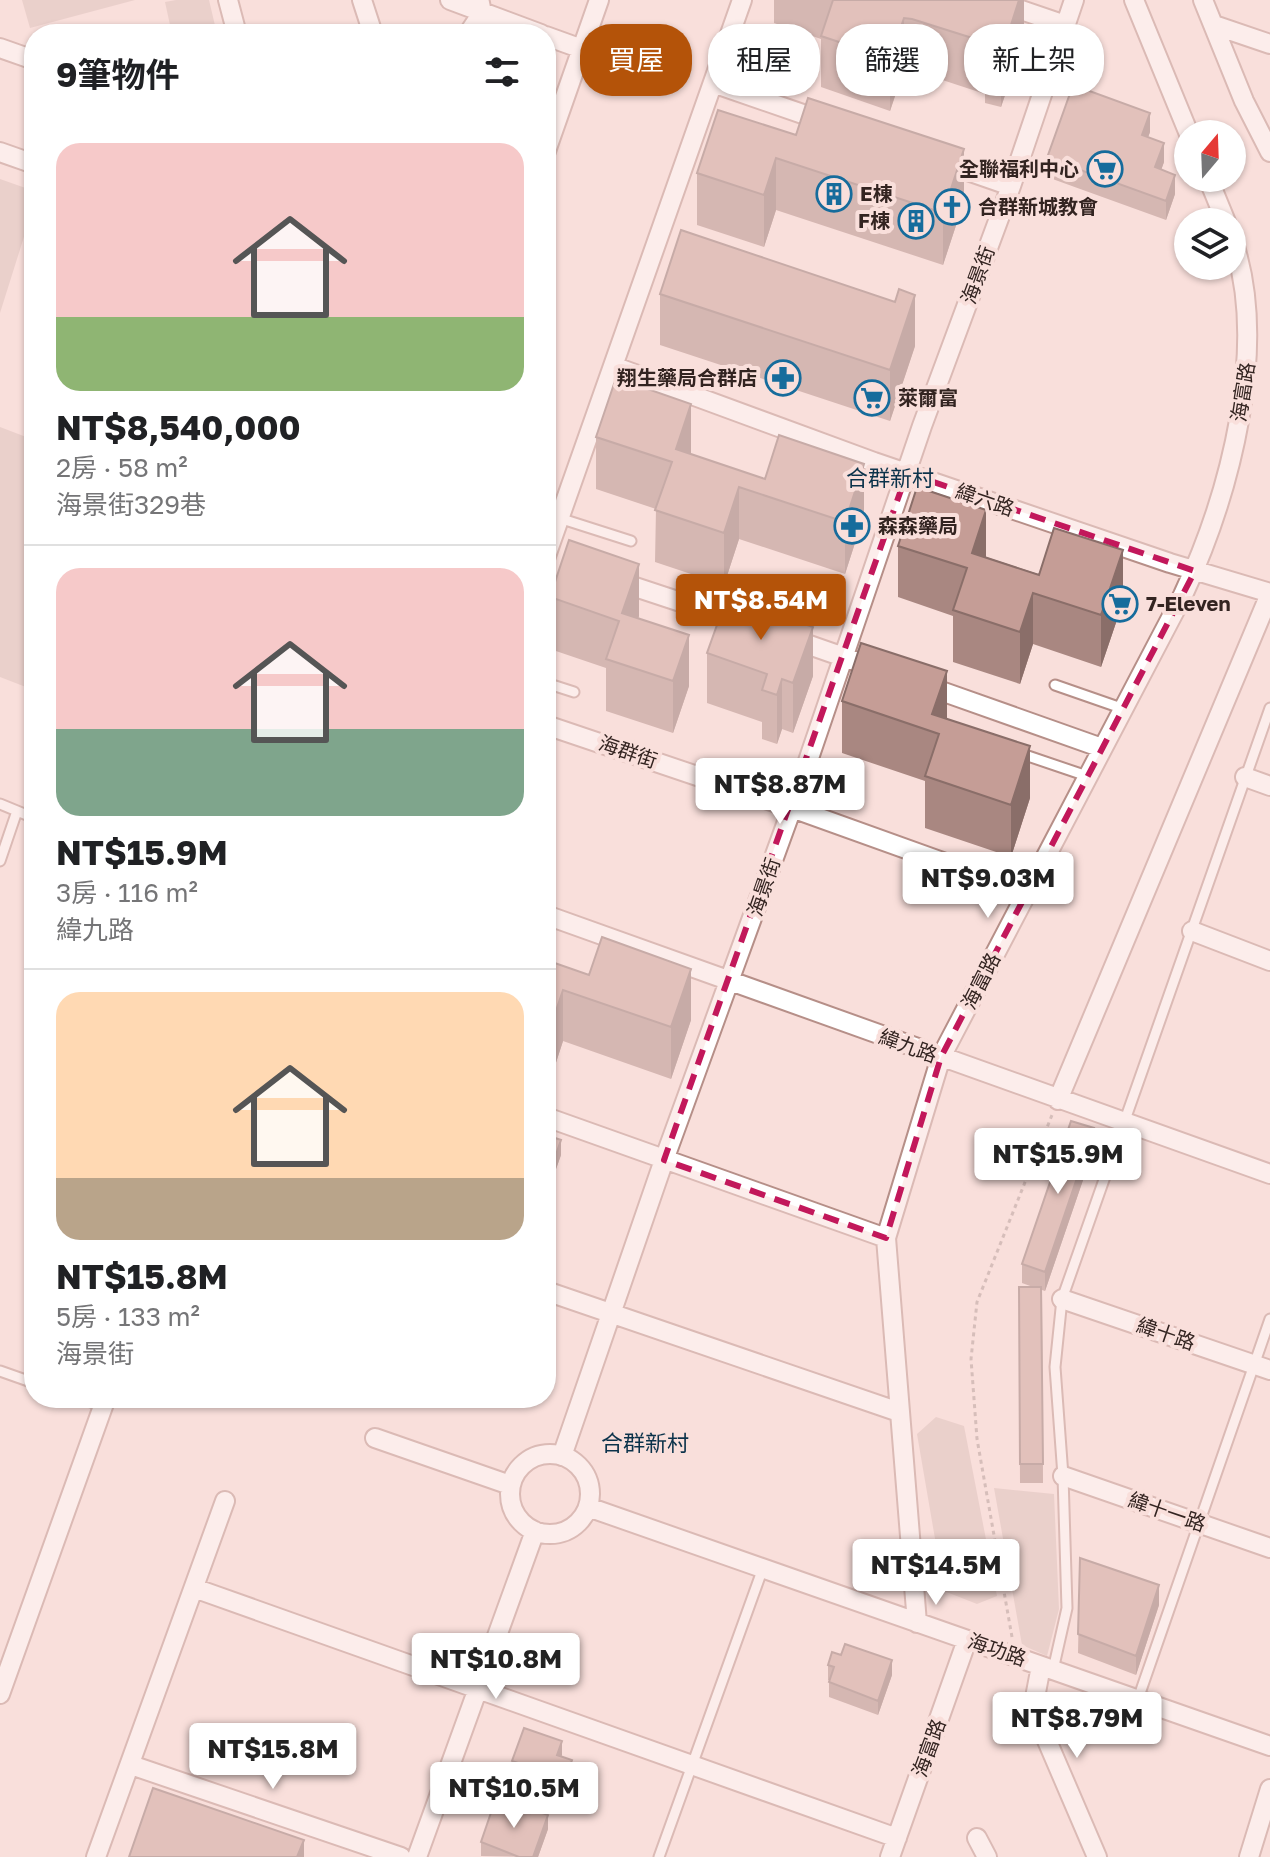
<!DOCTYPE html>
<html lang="zh-TW">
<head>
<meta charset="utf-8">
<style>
	body { margin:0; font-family:"Golos Text","Noto Sans TC",sans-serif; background:#f6f6f6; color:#202124; height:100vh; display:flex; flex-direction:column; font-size:30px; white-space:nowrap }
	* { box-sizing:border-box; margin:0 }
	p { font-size:26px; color:#757577 }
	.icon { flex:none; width:44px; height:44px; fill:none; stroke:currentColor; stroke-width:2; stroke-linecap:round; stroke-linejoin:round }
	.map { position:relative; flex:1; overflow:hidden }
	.panel { position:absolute; left:24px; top:24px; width:532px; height:1384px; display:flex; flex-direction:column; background:#fff; border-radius:32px; box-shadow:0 2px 6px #0004 }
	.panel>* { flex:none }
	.top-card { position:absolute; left:580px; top:24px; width:570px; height:72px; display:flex; gap:16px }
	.needle { width:52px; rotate:19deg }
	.buttons { position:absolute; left:1174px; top:120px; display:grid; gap:16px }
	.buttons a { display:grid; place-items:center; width:72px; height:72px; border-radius:50%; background:#fff; box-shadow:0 2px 6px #0004; font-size:40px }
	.price { position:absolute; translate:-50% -68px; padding:0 18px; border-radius:8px; background:#fff; color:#222; font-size:26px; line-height:52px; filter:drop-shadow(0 2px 4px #0008) }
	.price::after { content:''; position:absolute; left:50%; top:48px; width:24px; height:18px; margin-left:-12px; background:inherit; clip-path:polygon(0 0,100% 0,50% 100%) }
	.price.current { background:#b45309; color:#fff }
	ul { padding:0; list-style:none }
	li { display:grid; align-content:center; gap:16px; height:424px; padding:0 32px }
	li+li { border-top:2px solid #e0e0e0 }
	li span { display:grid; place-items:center; height:248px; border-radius:24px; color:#555 }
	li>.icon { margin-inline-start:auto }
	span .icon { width:144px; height:144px; fill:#fffc; stroke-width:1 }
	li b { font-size:34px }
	h2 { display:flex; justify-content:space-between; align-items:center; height:96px; padding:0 32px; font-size:34px }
	.pill { padding:0 28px; border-radius:32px; background:#fff; box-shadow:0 2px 6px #0004; font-size:28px; line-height:72px }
	.pill.current { background:#b45309; color:#fff }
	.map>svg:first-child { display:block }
</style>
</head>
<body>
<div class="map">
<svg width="1270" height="1857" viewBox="0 0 1270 1857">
	<rect width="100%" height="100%" fill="#f9dfdb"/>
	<path fill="#d8beb9" d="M22,0h113l-105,28z
		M176,0h33l8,34h-45l-7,-32z
		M0,179l34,12v14l-34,108z
		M0,427l34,13v238l-3,11 -31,-12z
		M936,1417l28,9 33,170 -20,8 -33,-13 -27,-157z
		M994,1488l60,6 5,115 -12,47 -25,-11z"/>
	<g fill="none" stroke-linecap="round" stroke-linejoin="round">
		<defs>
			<path id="lane" d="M727,44l61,21
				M559,518l72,23
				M546,683l28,9
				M1055,685l69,24
				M1022,754l65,22
				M0,804l34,14
				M0,861l17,-50
				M0,1371l34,12
				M79,1398l24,8
				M1053,1670l14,-62 -4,-132 -8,-109 7,-68 208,-591
				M1138,1699l132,-380
				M659,1857l104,-289"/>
			<path id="street" d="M228,0l9,34
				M362,0l11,34
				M450,0l91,34
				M992,0l73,25
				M1134,0l55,134
				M1203,0l41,101 26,51
				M1214,25l56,19
				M468,34l14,-21 -2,-10
				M546,36l36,13
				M0,48l34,12
				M713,83l110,38
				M546,151l53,-151
				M0,152l34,12
				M942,162l69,24
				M1208,178l18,44
				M613,366l261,96 296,101 100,30
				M546,556l196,-556
				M617,581l124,41
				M792,639l63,22
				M924,685l178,63
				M546,725l246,83 234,84
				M1245,777l25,9
				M546,915l724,259
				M1192,931l78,30
				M1058,1100l212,-506
				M546,1117l340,121
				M546,1291l353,121
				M1062,1299l208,71
				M375,1438l135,47
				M510 1494a40 40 0 1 1 80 0a40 40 0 1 1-80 0Z
				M562,1456l102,-296 128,-352 130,-382 89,-240 63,-186
				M1063,1476l207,72
				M588,1507l682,239
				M194,1588l703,250
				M917,1623l-31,-385 55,-181 242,-462c47,-101 87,-250 49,-357
				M1041,1666l-8,42 64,149
				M0,1694l106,-296
				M131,1765l270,92
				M977,1838l10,19
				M96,1857l129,-356
				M417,1857l118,-326
				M890,1857l77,-217
				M1249,1857l21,-68"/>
		</defs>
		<use href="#lane" stroke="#b68f88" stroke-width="13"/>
		<use href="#street" stroke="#b68f88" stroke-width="22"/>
		<path stroke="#ac9793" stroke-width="3" stroke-dasharray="4 4" stroke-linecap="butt" d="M1012,1637l-35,-198 -6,-80 6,-57 75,-187"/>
		<use href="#lane" stroke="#fff" stroke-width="9"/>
		<use href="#street" stroke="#fff" stroke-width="18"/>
	</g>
	<path fill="#a98781" d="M774,0h250v39l-23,68 -16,-4v-9l-73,-24 -8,-1 -14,42 -69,-24v-48l-47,-16z
		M718,110l246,91 -21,64 -167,-55 -12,37 -67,-22v-52z
		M1150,132l-2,5 16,25 -3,8 14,24 -9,26 -119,-43v-19z
		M660,294l255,52 -25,75 -230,-76z
		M596,437l95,17 173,61 -19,59 -106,-35 -15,46 -69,-23 1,-53 -60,-20z
		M898,546l88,11 137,45 -22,65 -68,-23 -13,40 -67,-22v-46l-55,-19z
		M550,597l89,19 -1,2 51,68 -16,47 -67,-22v-43l-56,-19z
		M707,653l106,23 -20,57 -11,-4 -5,15 -15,-5v-17l-55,-19z
		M842,701l105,17 83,80 -19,59 -86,-29v-47l-83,-28z
		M546,960l145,60 -20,59 -108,-38 -14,43 -3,-1z
		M546,1135l15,20 -10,28 -5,-1z
		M1094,1148l-49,143 -3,-1 1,193h-23l-1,-196h14l-11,-4v-19z
		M1080,1558l79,47 -23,70 -58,-22z
		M828,1665l64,10 -14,40 -49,-18v-17h-1z
		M561,1757l11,18 -7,19 -53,-19v-14z
		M548,1829l-10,28 -57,-1v-14z"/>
	<path fill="#8a6e69" d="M1019,0h5v39l-23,68v-51z
		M904,18v51l-14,42v-52z
		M1150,113v19l-8,22v-19z
		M1164,143v19l-9,25v-20z
		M964,149v52l-21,64v-52z
		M776,158v52l-12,37v-52z
		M1175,175v19l-9,26v-19z
		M915,295v51l-25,75v-51z
		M691,404v52l-15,-7z
		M864,464v51l-19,59v-52z
		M739,487v52l-15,46v-52z
		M986,510v51l-14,-8z
		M1123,550v52l-22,65v-52z
		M639,564v52l-17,48v-51z
		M1033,593v51l-13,40v-52z
		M813,627v49l-20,57v-50z
		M689,635v51l-16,47v-52z
		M947,671v51l-8,12 -7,-20z
		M782,679v50l-5,15v-49z
		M1030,746v52l-19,59v-52z
		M691,969v51l-20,59v-52z
		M563,990v51l-14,43v-52z
		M1094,1128v20l-49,143v-19z
		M561,1140v15l-10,28v-14z
		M1159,1585v20l-23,70v-19z
		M892,1660v15l-14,40v-14z
		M562,1741v14l-5,15v-15z
		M572,1760v15l-7,19v-15z
		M548,1815v14l-10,28h-5z
		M304,1840v17h-7z"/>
	<path fill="#c59d96" stroke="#8a6e69" stroke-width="2" d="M833,0h186l-18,56 -16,-5 3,-8 -76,-24 -8,-1 -14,41 -69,-23z
		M1073,85l77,28 -8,22 22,8 -9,24 20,8 -9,26 -119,-43z
		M808,98l156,51 -21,64 -167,-55 -12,37 -67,-22 21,-63 78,25z
		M681,230l214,72 4,-13 16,6 -25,75 -230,-76z
		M616,378l75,26 -15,45 89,30 14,-44 85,29 -19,58 -106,-35 -15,46 -69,-23 17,-48 -76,-25z
		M917,487l69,23 -14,43 67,22 15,-47 69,22 -22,65 -68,-22 -13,39 -67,-22 14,-42 -69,-22z
		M569,540l70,24 -17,49 67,22 -16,46 -67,-22 13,-38 -69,-24z
		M727,597l86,30 -20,56 -11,-4 -5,16 -15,-5 5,-16 -60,-21z
		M861,643l86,28 -15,43 98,32 -19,59 -86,-29 14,-42 -97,-33z
		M602,937l89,32 -20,58 -108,-37 -14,42 -3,-1v-71l43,15z
		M1071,1121l23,7 -49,144 -23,-8z
		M546,1135l15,5 -10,29 -5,-2z
		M1019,1287h22l2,177h-23z
		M1080,1558l79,27 -23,71 -58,-22z
		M845,1644l47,16 -14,41 -49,-19 5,-15 -6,-2 4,-13 9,3z
		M524,1728l38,13 -5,14 15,5 -7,19 -53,-18z
		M153,1788l151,52 -7,17h-168z
		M495,1801l35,12 1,-4 17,6 -15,42h-14l-38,-15z"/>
	<path d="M0 0H1270V1857H0ZM907,473l288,98 -254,486 -55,181 -222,-78z" fill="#f9dfdb" fill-opacity=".55" fill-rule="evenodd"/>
	<path fill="none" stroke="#c2185b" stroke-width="6" stroke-dasharray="16 10" stroke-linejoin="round" d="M907,473l288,98 -254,486 -55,181 -222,-78z"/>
	<defs>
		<symbol id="supermarket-ring" viewBox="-11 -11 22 22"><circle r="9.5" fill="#f9dfdb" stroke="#166c9c" stroke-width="1.5"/><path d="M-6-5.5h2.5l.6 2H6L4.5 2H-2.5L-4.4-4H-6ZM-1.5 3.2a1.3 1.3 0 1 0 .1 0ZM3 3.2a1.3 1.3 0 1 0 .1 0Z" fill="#166c9c"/></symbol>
		<symbol id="building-ring" viewBox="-11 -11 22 22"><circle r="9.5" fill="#f9dfdb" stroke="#166c9c" stroke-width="1.5"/><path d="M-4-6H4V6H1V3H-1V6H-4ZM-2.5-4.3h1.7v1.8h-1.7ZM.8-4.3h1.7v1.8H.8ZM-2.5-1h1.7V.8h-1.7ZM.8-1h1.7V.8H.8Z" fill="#166c9c"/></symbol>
		<symbol id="church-ring" viewBox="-11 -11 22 22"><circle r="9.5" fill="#f9dfdb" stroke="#166c9c" stroke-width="1.5"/><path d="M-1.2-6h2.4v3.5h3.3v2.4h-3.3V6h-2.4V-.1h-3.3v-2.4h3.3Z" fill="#166c9c"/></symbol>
		<symbol id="pharmacy-ring" viewBox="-11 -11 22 22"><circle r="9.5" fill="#f9dfdb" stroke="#166c9c" stroke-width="1.5"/><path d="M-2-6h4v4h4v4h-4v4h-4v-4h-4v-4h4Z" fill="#166c9c"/></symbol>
	</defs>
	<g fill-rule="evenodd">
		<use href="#supermarket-ring" x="1085" y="149" width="40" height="40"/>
		<use href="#building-ring" x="814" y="174" width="40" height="40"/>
		<use href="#church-ring" x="932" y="187" width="40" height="40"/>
		<use href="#building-ring" x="896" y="201" width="40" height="40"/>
		<use href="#pharmacy-ring" x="763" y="358" width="40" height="40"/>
		<use href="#supermarket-ring" x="852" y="378" width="40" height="40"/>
		<use href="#pharmacy-ring" x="832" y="506" width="40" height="40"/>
		<use href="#supermarket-ring" x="1100" y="584" width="40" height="40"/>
	</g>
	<g text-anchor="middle" stroke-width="8" stroke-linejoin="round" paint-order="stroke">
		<g font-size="20" font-weight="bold" fill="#332421" stroke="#f9dfdb" text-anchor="start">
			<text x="1079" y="176" text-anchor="end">全聯福利中心</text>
			<text x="860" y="201">E棟</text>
			<text x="978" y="214">合群新城教會</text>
			<text x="890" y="228" text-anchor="end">F棟</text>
			<text x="757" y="385" text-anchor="end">翔生藥局合群店</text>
			<text x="898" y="405">萊爾富</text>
			<text x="878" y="533">森森藥局</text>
			<text x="1146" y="611">7-Eleven</text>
		</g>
		<g font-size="20" fill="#332421" stroke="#f9dfdb">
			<text transform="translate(978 275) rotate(-70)" y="7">海景街</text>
			<text transform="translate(1243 392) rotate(-81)" y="7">海富路</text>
			<text transform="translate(985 500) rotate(19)" y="7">緯六路</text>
			<text transform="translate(628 752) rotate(19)" y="7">海群街</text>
			<text transform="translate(764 887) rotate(-71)" y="7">海景街</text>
			<text transform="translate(981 981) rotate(-63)" y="7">海富路</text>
			<text transform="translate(908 1046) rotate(20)" y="7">緯九路</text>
			<text transform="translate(1166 1334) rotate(19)" y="7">緯十路</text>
			<text transform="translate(1167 1512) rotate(19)" y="7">緯十一路</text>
			<text transform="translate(997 1650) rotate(19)" y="7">海功路</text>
			<text transform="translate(929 1748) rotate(-70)" y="7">海富路</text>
		</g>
		<g font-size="22" fill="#0b324a" stroke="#f9dfdb">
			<text x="890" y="486">合群新村</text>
			<text x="645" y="1451">合群新村</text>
		</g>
	</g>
</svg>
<div class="buttons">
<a><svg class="needle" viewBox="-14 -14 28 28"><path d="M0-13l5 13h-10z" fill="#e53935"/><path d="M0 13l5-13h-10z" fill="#757577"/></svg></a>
<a><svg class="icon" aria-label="layers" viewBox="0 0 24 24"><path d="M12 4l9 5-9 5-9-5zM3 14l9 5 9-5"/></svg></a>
</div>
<b class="price current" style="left:761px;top:642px">NT$8.54M</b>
<b class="price" style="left:780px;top:826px">NT$8.87M</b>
<b class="price" style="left:988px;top:920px">NT$9.03M</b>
<b class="price" style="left:1058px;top:1196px">NT$15.9M</b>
<b class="price" style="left:936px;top:1607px">NT$14.5M</b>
<b class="price" style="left:496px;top:1701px">NT$10.8M</b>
<b class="price" style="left:1077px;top:1760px">NT$8.79M</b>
<b class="price" style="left:273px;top:1791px">NT$15.8M</b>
<b class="price" style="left:514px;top:1830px">NT$10.5M</b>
<div class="top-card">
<a class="pill current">買屋</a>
<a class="pill">租屋</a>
<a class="pill">篩選</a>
<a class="pill">新上架</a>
</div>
<section class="panel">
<h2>9筆物件<svg class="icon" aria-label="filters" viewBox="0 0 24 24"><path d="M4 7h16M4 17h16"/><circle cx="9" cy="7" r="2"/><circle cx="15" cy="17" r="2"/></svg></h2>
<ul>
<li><span style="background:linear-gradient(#f6c9c9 70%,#8fb573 0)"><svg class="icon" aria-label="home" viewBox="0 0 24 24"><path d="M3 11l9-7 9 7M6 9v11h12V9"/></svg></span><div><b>NT$8,540,000</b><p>2房 · 58 m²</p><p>海景街329巷</p></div></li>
<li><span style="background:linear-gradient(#f6c9c9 65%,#7fa58c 0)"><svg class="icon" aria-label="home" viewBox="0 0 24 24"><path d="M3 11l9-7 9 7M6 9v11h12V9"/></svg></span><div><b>NT$15.9M</b><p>3房 · 116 m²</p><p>緯九路</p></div></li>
<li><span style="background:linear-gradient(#ffd9b3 75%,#b9a48a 0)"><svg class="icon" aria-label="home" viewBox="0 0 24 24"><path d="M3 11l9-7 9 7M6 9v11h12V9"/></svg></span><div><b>NT$15.8M</b><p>5房 · 133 m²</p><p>海景街</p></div></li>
</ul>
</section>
</div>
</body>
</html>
